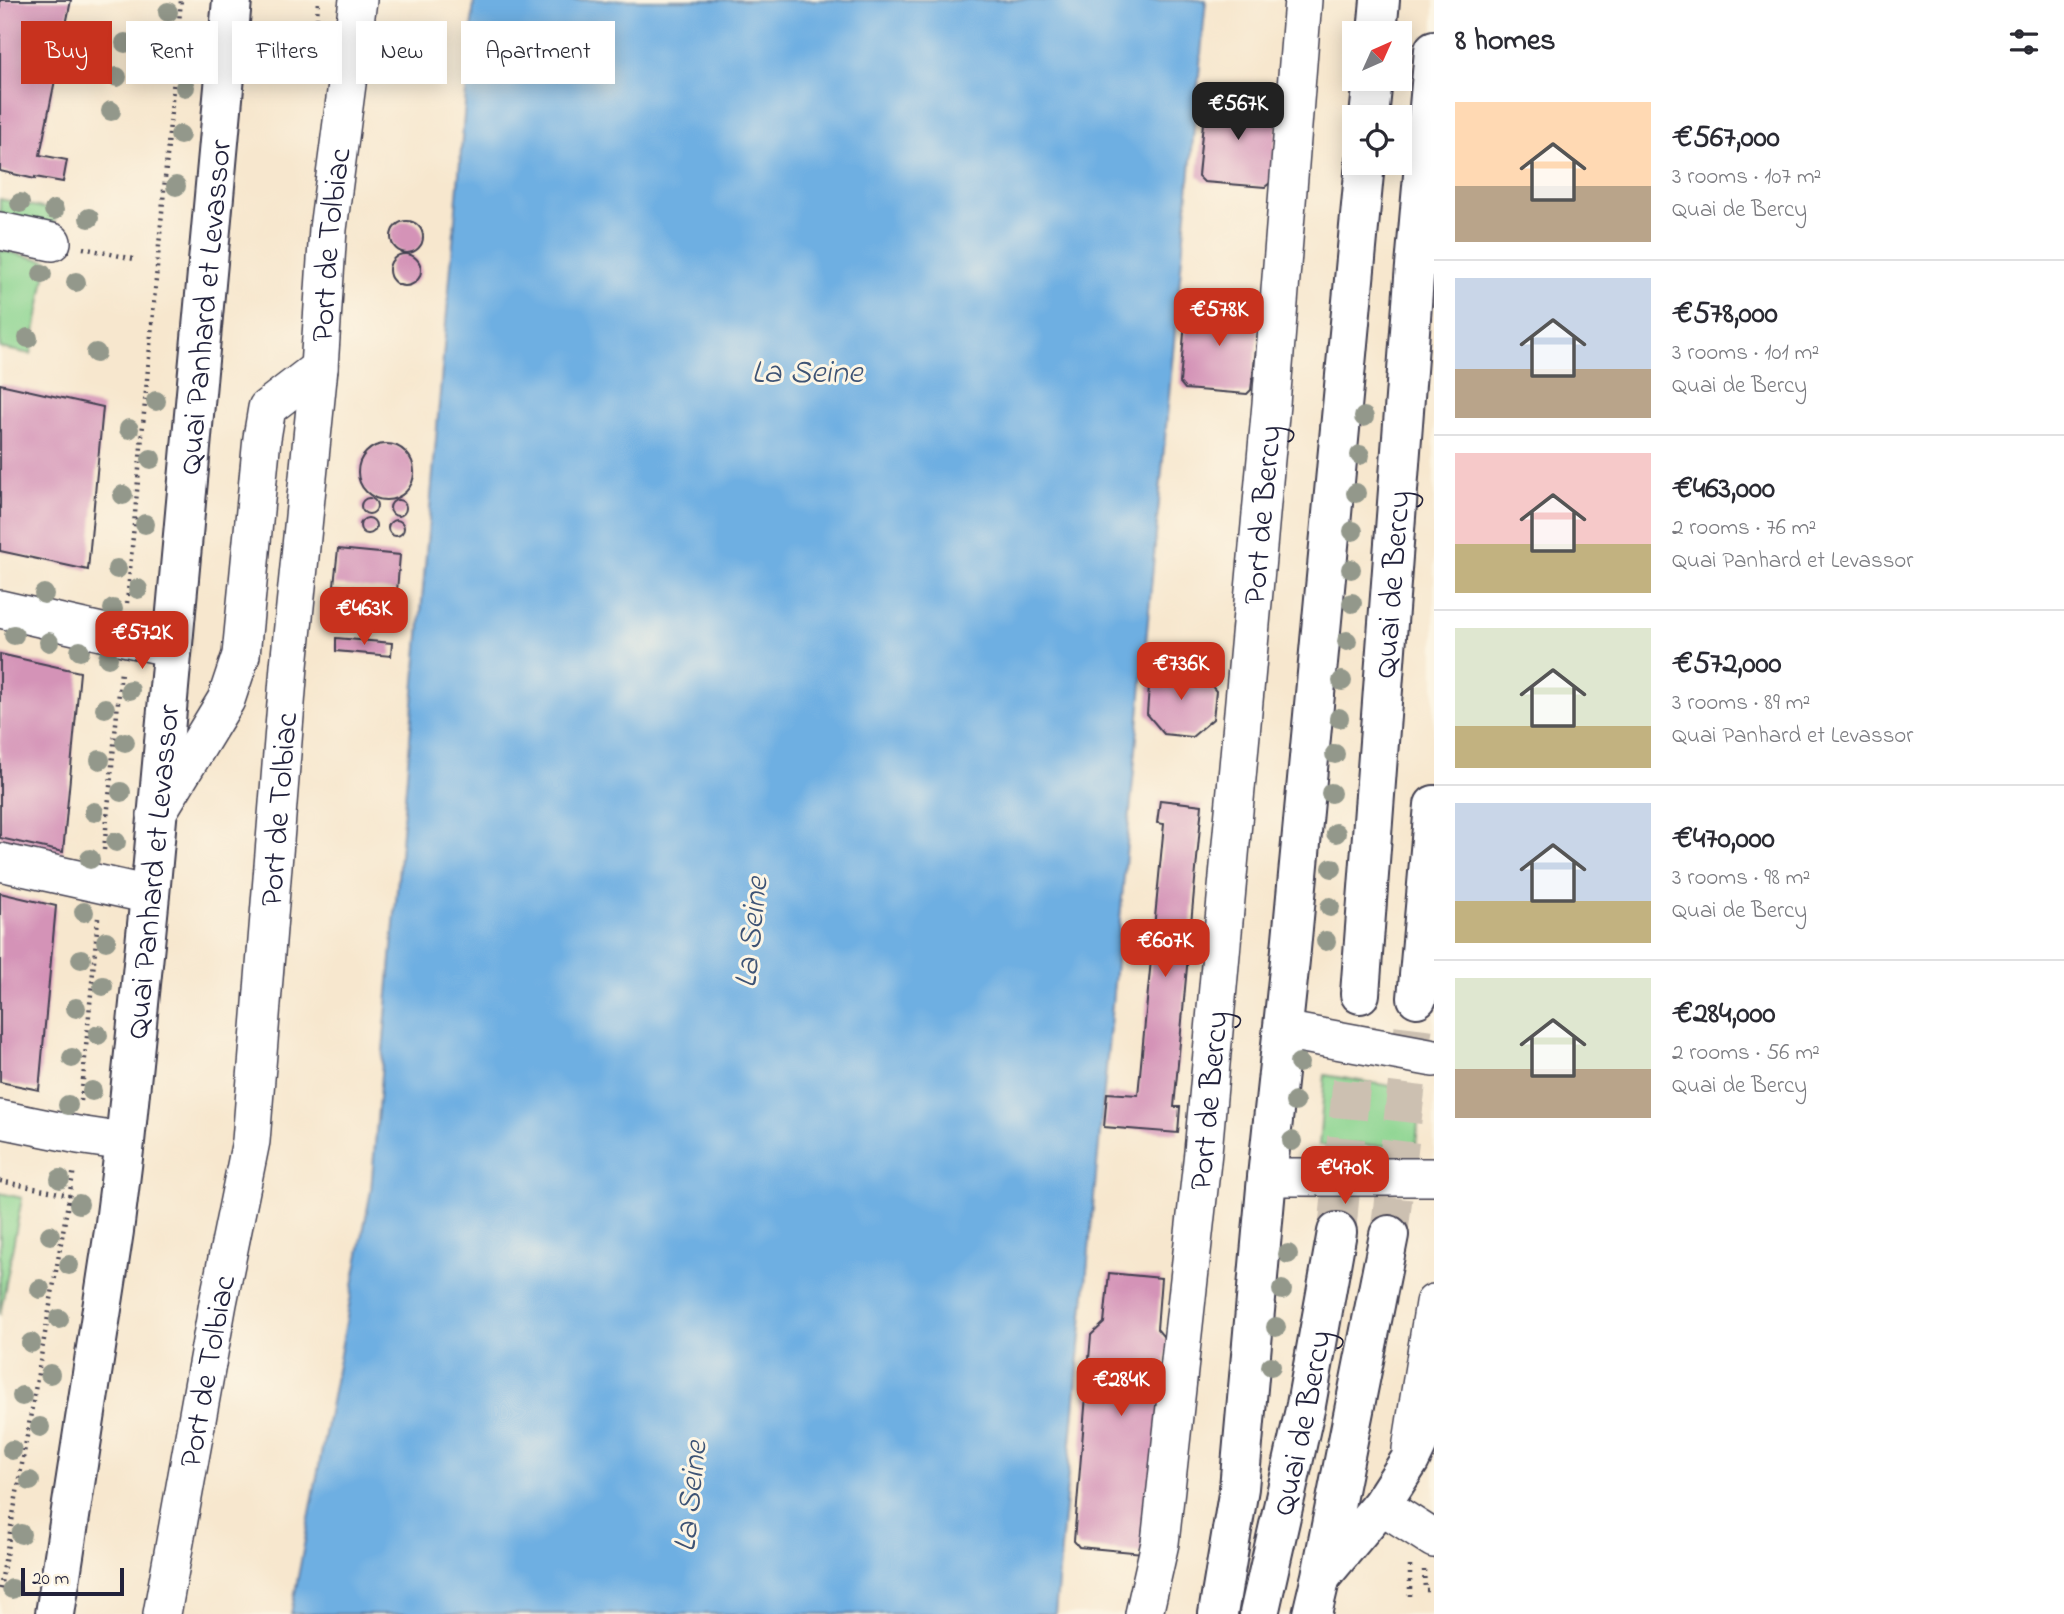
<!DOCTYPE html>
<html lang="en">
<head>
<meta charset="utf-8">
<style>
	body { margin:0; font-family:"Indie Flower",sans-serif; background:#f7f7f7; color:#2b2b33; height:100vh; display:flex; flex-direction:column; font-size:26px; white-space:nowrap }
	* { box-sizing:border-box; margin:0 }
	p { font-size:23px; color:#7c7c81 }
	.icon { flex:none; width:38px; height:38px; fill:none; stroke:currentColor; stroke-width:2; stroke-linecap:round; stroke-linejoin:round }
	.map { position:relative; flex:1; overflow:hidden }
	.sheet { display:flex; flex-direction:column; background:#fff; width:630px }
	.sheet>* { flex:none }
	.guide { position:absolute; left:21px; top:21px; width:665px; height:63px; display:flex; gap:14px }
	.needle { width:46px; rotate:45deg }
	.tools { position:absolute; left:1342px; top:21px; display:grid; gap:14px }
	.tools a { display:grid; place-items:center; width:70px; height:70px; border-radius:0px; background:#fff; box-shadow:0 4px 18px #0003; font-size:35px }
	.scale { position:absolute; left:21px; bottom:18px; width:103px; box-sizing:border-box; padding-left:7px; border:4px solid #22223b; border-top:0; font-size:19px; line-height:24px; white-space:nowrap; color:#22223b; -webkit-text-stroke:5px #fcf5e5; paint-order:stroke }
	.price { position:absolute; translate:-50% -60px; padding:0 16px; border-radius:14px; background:#c8321e; color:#fff; font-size:23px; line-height:46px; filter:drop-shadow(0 2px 4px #0008) }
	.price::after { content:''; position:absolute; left:50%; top:42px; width:21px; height:16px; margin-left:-10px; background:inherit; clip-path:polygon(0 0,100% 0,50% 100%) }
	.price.current { background:#222; color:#fff }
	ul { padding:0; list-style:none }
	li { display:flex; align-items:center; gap:21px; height:175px; padding:0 21px }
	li+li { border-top:2px solid #e1e1e2 }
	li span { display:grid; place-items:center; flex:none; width:196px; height:140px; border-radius:0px; color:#555 }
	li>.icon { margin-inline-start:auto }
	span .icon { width:84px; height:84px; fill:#fffc; stroke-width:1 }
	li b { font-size:30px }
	h2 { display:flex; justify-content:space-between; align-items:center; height:84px; padding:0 21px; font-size:30px }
	.chip { padding:0 24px; border-radius:0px; background:#fff; box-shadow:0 4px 18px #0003; font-size:24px; line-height:63px }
	.chip.current { background:#c8321e; color:#fff }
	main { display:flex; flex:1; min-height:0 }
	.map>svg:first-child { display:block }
</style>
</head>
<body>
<main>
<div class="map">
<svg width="1434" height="1614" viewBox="0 0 1434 1614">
	<rect width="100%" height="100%" fill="#fcf5e5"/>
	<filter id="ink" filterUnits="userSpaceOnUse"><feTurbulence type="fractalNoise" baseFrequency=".0143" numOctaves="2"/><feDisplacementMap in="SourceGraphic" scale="14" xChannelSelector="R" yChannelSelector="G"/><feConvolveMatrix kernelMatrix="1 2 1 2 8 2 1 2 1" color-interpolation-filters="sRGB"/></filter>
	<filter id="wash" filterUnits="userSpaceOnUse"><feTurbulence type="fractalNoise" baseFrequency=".00686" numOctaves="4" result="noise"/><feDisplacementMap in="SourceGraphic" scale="28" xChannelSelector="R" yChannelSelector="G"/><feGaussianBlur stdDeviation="1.57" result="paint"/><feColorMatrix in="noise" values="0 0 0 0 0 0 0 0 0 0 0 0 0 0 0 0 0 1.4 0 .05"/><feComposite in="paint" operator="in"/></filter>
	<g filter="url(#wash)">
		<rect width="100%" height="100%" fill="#f7e7ce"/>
		<path fill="#8bd490" stroke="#567b66" stroke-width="2" d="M0,199l57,12 -3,14 -54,-11z
			M0,250l48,11 -17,93 -31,-6z
			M1325,1075l96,16 -5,55 -97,-1z
			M0,1193l22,5 -22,117z"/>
		<path fill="#6eafe2" stroke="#48688e" stroke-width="2" d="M474,0h732l-151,1614h-764l80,-424z"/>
		<g id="blocks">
			<path fill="#d493b7" d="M0,0h71l-31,155 27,5 -4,22 -28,-5v2l-35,-8z
				M1212,96l61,6 6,6 -8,74 -6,5 -61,-5 -6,-6 7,-74z
				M391 237a16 16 0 1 1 32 0a16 16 0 1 1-32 0Z
				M389 270a16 16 0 1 1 32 0a16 16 0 1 1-32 0Z
				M1194,303l60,6 6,7 -9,74 -4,4 -62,-5 -5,-6 6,-75z
				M0,384l103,23 -15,163 -88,-19z
				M358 472a28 28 0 1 1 56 0a28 28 0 1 1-56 0Z
				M361 506a8 8 0 1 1 16 0a8 8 0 1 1-16 0Z
				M390 508a8 8 0 1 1 16 0a8 8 0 1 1-16 0Z
				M360 526a8 8 0 1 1 16 0a8 8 0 1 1-16 0Z
				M388 528a8 8 0 1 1 16 0a8 8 0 1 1-16 0Z
				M338,549l62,6 -3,36 -63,-6z
				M336,638l56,5 -1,13 -55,-5z
				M0,654l80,18 -17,180 -63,-14z
				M1171,668l27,2 18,21 -3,28 -21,18 -28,-3 -17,-20 2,-28z
				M1160,800l42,5 -28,302h6l-2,26 -74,-6 3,-34 31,2 26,-271 -7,-1z
				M0,893l56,13 -17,184 -39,-8z
				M1109,1273l52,5 -4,51 11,13 -25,211 -64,-6 -5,-6 17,-206 13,-12z"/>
		</g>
	</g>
	<g filter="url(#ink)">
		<use href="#blocks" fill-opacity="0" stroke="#424051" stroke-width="2"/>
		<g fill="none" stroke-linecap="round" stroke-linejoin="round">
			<path stroke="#ccc0b1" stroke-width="38" stroke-dasharray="38 19" stroke-linecap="butt" d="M1337,1232l23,-238
				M1389,1235l28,-237"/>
			<defs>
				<g id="minor">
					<path d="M0,231l52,11"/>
					<path d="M0,609l172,39"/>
					<path d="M156,815l70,-115 15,-45 21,-217 5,-30 52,-40"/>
					<path d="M0,862l150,33"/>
					<path d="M1282,1030l152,28"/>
					<path d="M0,1119l78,16 47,7"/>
					<path d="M1267,1177h167"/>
					<path d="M1411,1449l23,-146"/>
					<path d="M1381,1505l53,34"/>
					<path id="s1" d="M162,1614l56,-311 33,-162 38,-475 30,-298 9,-139 30,-229"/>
					<path id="s2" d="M1144,1614l16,-71 43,-391 68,-748 32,-404"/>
				</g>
				<g id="major">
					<path d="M1377,33l3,-33"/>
					<path d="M1369,117l4,-38"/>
					<path id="s3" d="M1360,994l54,-716 20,-228"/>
					<path d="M1417,998l17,-193"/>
					<path d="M1324,1573l57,-68 29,-45 24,-50"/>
					<path id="s4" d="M55,1614l59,-383 11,-89 25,-247 82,-895"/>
					<path d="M1218,1614l21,-126 28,-311 23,-217 75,-797"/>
					<path id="s5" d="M1259,1614l47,-209 31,-173"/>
					<path d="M1312,1614l9,-38 68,-341"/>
				</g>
			</defs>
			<use href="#minor" stroke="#424051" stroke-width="40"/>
			<use href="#major" stroke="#424051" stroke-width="42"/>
			<path stroke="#424051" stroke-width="4.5" stroke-dasharray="2 5" stroke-linecap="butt" d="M317,19l1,-19
				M83,248l51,11
				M127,603l54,-603
				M104,850l17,-179
				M81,1101l17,-183
				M0,1181l69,14
				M1410,1566v31
				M1424,1570l1,20h9
				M0,1589l74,-420"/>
			<use href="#minor" stroke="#fff" stroke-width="37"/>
			<use href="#major" stroke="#fff" stroke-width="38"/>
		</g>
		<g fill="#93988b">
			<circle cx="168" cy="12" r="10"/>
			<circle cx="91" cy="36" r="10"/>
			<circle cx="190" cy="38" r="10"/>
			<circle cx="125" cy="43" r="10"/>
			<circle cx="83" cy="70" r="10"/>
			<circle cx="117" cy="77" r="10"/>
			<circle cx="185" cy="87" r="10"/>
			<circle cx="111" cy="111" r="10"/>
			<circle cx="180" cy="135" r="10"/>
			<circle cx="176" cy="186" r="10"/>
			<circle cx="20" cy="203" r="10"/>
			<circle cx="54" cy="210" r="10"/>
			<circle cx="89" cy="218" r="10"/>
			<circle cx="42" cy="274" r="10"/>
			<circle cx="76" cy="282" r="10"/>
			<circle cx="28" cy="338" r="10"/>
			<circle cx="96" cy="353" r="10"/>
			<circle cx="156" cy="401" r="10"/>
			<circle cx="1364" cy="417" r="10"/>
			<circle cx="129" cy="429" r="10"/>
			<circle cx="1360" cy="455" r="10"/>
			<circle cx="151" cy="459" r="10"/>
			<circle cx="1356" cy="493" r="10"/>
			<circle cx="123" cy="495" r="10"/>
			<circle cx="145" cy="524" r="10"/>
			<circle cx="1353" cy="531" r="10"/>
			<circle cx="117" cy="569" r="10"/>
			<circle cx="1351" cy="569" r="10"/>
			<circle cx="138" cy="589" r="10"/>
			<circle cx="44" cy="594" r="10"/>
			<circle cx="1352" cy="603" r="10"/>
			<circle cx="113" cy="609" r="10"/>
			<circle cx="14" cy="635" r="10"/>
			<circle cx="1347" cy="641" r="10"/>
			<circle cx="49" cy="642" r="10"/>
			<circle cx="80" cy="651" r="10"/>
			<circle cx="108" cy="658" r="10"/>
			<circle cx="1342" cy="681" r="10"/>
			<circle cx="130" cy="690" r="10"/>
			<circle cx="105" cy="708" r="10"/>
			<circle cx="1339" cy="718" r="10"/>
			<circle cx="125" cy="742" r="10"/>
			<circle cx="1335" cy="754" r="10"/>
			<circle cx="100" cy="760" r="10"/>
			<circle cx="121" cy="792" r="10"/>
			<circle cx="1331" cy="793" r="10"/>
			<circle cx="94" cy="812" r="10"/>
			<circle cx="1336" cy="833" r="10"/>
			<circle cx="116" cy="842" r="10"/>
			<circle cx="90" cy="859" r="10"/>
			<circle cx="1332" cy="868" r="10"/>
			<circle cx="1330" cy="907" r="10"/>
			<circle cx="84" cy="912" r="10"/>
			<circle cx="106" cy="941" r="10"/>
			<circle cx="1326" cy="941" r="10"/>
			<circle cx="81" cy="959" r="10"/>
			<circle cx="103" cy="986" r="10"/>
			<circle cx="76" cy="1008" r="10"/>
			<circle cx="98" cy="1035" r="10"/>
			<circle cx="72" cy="1058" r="10"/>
			<circle cx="1299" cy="1063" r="10"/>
			<circle cx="92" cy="1091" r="10"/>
			<circle cx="1295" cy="1102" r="10"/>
			<circle cx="68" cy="1105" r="10"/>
			<circle cx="1292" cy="1141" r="10"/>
			<circle cx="60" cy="1179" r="10"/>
			<circle cx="79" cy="1204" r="10"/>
			<circle cx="50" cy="1235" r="10"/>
			<circle cx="1288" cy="1254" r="10"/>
			<circle cx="69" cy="1265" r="10"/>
			<circle cx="40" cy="1289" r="10"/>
			<circle cx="1282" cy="1290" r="10"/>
			<circle cx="59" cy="1319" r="10"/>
			<circle cx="1276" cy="1327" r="10"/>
			<circle cx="31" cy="1343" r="10"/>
			<circle cx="1271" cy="1366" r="10"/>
			<circle cx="50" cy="1374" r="10"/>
			<circle cx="22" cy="1396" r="10"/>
			<circle cx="40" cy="1427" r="10"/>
			<circle cx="12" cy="1450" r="10"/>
			<circle cx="30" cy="1481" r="10"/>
			<circle cx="21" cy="1534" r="10"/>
			<circle cx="12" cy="1589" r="10"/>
		</g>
	</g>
	<g text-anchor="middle" stroke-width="6" stroke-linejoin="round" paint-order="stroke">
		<g font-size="32" fill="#22223b" stroke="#fcf5e5">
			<text dy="11" stroke="none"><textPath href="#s1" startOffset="1381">Port de Tolbiac</textPath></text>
			<text dy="11" stroke="none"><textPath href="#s4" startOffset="1316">Quai Panhard et Levassor</textPath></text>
			<text dy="11" stroke="none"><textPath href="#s2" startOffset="1106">Port de Bercy</textPath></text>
			<text dy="11" stroke="none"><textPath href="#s3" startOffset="411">Quai de Bercy</textPath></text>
			<text dy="11" stroke="none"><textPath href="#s1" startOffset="814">Port de Tolbiac</textPath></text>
			<text dy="11" stroke="none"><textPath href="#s4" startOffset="749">Quai Panhard et Levassor</textPath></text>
			<text dy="11" stroke="none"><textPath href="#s2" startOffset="518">Port de Bercy</textPath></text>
			<text dy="11" stroke="none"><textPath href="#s1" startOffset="247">Port de Tolbiac</textPath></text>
			<text dy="11" stroke="none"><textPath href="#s5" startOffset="196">Quai de Bercy</textPath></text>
		</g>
		<g font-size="33" font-style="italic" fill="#3d5375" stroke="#fcf5e5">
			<text x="807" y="382">La Seine</text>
			<text transform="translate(749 932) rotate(-84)" y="12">La Seine</text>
			<text transform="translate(688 1496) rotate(-84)" y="12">La Seine</text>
		</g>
	</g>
</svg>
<div class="tools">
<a><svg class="needle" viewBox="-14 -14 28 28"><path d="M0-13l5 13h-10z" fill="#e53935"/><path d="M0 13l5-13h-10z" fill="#7c7c81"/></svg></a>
<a><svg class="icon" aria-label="locate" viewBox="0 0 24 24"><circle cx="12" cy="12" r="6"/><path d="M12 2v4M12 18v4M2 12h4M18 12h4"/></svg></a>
</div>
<div class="scale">20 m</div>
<b class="price current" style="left:1238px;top:142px">€567K</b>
<b class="price" style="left:1219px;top:348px">€578K</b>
<b class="price" style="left:364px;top:647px">€463K</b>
<b class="price" style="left:142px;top:671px">€572K</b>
<b class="price" style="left:1181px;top:702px">€736K</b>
<b class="price" style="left:1165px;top:979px">€607K</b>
<b class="price" style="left:1345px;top:1206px">€470K</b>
<b class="price" style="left:1121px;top:1418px">€284K</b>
<div class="guide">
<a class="chip current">Buy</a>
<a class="chip">Rent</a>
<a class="chip">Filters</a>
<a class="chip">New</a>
<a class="chip">Apartment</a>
</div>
</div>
<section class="sheet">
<h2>8 homes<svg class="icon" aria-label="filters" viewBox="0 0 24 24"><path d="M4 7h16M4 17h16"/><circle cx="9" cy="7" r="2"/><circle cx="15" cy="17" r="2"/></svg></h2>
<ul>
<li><span style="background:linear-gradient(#ffd9b3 60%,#b9a48a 0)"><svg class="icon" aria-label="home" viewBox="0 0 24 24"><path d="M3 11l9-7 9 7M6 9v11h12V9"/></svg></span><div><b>€567,000</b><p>3 rooms · 107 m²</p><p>Quai de Bercy</p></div></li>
<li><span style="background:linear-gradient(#c9d6e8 65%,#b9a48a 0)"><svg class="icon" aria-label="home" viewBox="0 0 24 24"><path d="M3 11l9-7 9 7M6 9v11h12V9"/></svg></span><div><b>€578,000</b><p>3 rooms · 101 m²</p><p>Quai de Bercy</p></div></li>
<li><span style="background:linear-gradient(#f6c9c9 65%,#c2b280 0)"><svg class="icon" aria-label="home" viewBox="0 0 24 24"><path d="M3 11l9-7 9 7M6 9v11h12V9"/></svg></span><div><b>€463,000</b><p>2 rooms · 76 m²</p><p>Quai Panhard et Levassor</p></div></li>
<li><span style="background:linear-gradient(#dfe7d0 70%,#c2b280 0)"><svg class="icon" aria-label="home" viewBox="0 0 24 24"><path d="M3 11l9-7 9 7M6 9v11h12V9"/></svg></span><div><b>€572,000</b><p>3 rooms · 89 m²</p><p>Quai Panhard et Levassor</p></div></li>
<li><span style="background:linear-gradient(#c9d6e8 70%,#c2b280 0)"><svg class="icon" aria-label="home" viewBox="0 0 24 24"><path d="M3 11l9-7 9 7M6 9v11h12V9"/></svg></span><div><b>€470,000</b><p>3 rooms · 98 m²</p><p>Quai de Bercy</p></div></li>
<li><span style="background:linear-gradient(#dfe7d0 65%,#b9a48a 0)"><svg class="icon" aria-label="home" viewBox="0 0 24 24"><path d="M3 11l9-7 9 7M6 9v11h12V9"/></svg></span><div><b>€284,000</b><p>2 rooms · 56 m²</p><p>Quai de Bercy</p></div></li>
</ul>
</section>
</main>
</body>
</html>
